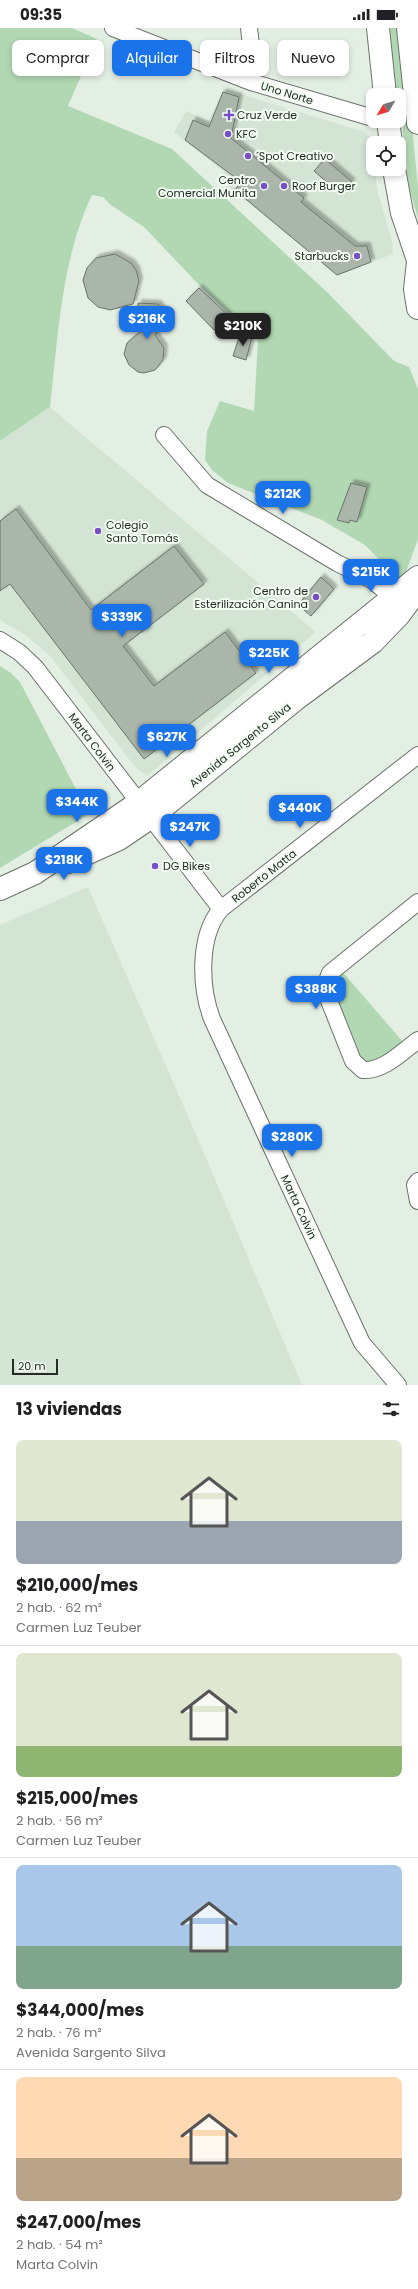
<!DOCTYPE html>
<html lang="es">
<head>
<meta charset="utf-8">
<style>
	body { margin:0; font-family:Poppins,sans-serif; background:#f2f2f2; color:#202124; height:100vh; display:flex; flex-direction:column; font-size:15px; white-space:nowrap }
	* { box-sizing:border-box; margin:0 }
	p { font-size:13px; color:#757577 }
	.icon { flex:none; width:22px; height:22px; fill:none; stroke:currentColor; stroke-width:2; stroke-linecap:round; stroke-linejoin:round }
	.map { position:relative; height:1357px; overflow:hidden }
	.drawer { display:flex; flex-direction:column; background:#fff; flex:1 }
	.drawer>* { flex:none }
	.guide { position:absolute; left:12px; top:12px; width:394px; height:36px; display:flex; gap:8px }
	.needle { width:26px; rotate:232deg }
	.tools { position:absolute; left:366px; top:60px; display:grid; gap:8px }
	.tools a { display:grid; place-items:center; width:40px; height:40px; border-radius:8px; background:#fff; box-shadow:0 2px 6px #0003; font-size:20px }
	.scale { position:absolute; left:12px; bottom:10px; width:46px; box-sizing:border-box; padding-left:4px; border:2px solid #262a26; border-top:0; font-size:11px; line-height:14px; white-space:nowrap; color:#262a26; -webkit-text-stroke:3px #f1fdf1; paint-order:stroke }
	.price { position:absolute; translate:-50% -34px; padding:0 9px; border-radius:8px; background:#1a73e8; color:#fff; font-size:13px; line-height:26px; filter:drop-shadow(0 1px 2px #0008) }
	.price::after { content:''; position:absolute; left:50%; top:24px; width:12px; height:9px; margin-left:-6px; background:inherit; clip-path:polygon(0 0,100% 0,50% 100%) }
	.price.current { background:#222; color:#fff }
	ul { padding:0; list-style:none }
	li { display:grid; align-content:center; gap:8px; height:212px; padding:0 16px }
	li+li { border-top:1px solid #e0e0e0 }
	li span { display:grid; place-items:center; height:124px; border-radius:8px; color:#555 }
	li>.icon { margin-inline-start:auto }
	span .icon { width:72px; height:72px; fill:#fffc; stroke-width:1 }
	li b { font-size:17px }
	h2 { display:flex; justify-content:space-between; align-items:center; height:48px; padding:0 16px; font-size:17px }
	.chip { padding:0 14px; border-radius:8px; background:#fff; box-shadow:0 2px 6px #0003; font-size:14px; line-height:36px }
	.chip.current { background:#1a73e8; color:#fff }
	.status { display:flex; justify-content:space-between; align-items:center; height:28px; padding:0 20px; background:#fff; direction:ltr }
	.status svg { height:11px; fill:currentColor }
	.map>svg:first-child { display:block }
</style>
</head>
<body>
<div class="status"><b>09:35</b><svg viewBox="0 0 49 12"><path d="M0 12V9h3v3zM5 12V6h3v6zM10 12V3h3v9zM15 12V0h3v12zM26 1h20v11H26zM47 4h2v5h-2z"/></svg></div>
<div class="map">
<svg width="418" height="1357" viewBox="0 0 418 1357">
	<defs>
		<filter id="shadow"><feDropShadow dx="3.5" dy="-3.5" stdDeviation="1" flood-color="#0004"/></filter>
	</defs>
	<rect width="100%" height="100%" fill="#e4efe4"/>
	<path fill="#d3e4d4" d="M224,61l141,43 6,7 2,30h2l2,20 15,52 1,13 -56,22 -118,-97 5,-7 -50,-40 12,-21 22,10z
		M50,379l266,225 -169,144 -11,-8 -86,-112 -25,-21 -25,-15v-179z
		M88,859l113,259 101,239h-302v-460z"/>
	<path fill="#b2d8b3" d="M0,0h72l25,11 -29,67 104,43 156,144 66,68 15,6 9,22v150l-16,44 -37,-38 -43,-25 -94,-37 -16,-13 -7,-10 2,-29 13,-30 34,10 4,-70 -57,-54 -57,-60 -33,-22 -8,-8 -11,-2c-31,65 -34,142 -42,212l-50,34z
		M386,0h16l16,159v32l-10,-37 -9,-87h-2l-6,-22z
		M0,638l11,7 9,9 69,132 -89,54z
		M341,942l62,72 -28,20 -14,2 -33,-82z"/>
	<path fill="#abb6ab" stroke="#697369" filter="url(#shadow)" d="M223,64l16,5 -8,41 73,60 -3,4 54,44h12l4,16 -34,13 -102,-85 6,-8 -56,-42 8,-20 16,7z
		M325,131l27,23 -11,12 -27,-23z
		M115,226l16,9 5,7 3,11 -6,23 -23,6 -12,-3 -10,-9 -5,-18 4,-12 9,-10z
		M199,260l30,28 -15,14 -28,-29z
		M138,275l20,1 7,11 -1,8 -9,12 9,13 -1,12 -8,10 -11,3 -6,-1 -9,-7 -5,-11 3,-11 14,-12 -3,-13z
		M240,306l12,3 -6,23 -13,-4z
		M351,455l16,4 -10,35 -7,-2 -1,3 -12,-3z
		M16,481l75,101 83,-64 30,38 -81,62 31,40 71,-54 31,41 -112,86 -134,-175 -10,7v-70z
		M321,549l13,12 -23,27 -13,-11z"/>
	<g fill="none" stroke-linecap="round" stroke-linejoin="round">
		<defs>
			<path id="minor" d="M113,0l138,54 122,36
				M249,0l4,35 -2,19
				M164,407l43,50 130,78 35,17 21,18
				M0,612l19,12 16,15 186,242
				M418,874l-88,71 -6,15 29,73 10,9c21,1 39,-18 55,-30
				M418,1153l-3,4 3,16
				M398,1357l-36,-42 -150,-324c-12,-32 -14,-83 9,-110l197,-154"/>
			<path id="secondary" d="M418,234l-3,27 3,19
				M68,834l51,-23 31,-21 146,-119 77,-57 26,-27 14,-19 5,-14
				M0,861l35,-16 103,-70 280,-226"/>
			<path id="primary" d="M378,0l7,67
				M408,0l10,95
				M388,93l3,22
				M394,141l8,44 16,47"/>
		</defs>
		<use href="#minor" stroke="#697269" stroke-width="18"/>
		<use href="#secondary" stroke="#697269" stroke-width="24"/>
		<use href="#primary" stroke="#697269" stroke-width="24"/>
		<use href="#minor" stroke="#fff" stroke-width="16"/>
		<use href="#secondary" stroke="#fff" stroke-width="22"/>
		<use href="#primary" stroke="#fff" stroke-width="22"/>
	</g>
	<g fill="#794fc8" stroke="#f1fdf1" stroke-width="1.5">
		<path d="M227 81h4v4h4v4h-4v4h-4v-4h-4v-4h4z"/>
		<circle cx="228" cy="106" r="4"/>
		<circle cx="248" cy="128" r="4"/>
		<circle cx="264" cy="158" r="4"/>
		<circle cx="284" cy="158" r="4"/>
		<circle cx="357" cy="228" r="4"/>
		<circle cx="98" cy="503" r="4"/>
		<circle cx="316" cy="569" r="4"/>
		<circle cx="155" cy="838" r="4"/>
	</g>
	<g text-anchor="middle" stroke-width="4" stroke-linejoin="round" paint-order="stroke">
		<g font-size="11" fill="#262a26" stroke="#f1fdf1">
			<text transform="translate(287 65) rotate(17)" y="4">Uno Norte</text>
			<text transform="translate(92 714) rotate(53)" y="4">Marta Colvin</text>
			<text transform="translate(240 717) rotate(-39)" y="4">Avenida Sargento Silva</text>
			<text transform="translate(264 848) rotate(-38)" y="4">Roberto Matta</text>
			<text transform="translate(299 1179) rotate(65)" y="4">Marta Colvin</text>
		</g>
		<g font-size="11" fill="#262a26" stroke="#f1fdf1" text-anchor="start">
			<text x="237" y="91">Cruz Verde</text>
			<text x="236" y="110">KFC</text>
			<text x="256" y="132">´Spot Creativo</text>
			<text x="256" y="156" text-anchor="end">Centro<tspan x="256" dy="13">Comercial Munita</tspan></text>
			<text x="292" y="162">Roof Burger</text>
			<text x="349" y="232" text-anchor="end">Starbucks</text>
			<text x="106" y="501">Colegio<tspan x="106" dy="13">Santo Tomás</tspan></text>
			<text x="308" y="567" text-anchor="end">Centro de<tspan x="308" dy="13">Esterilización Canina</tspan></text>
			<text x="163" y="842">DG Bikes</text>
		</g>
	</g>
</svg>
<div class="tools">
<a><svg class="needle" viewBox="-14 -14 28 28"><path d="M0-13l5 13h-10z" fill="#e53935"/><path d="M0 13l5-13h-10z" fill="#757577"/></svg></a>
<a><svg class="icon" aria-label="locate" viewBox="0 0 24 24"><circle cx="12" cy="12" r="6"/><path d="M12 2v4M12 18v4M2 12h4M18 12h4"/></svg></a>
</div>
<div class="scale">20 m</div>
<b class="price" style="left:147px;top:312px">$216K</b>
<b class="price current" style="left:243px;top:319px">$210K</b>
<b class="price" style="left:283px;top:487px">$212K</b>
<b class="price" style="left:371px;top:565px">$215K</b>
<b class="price" style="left:122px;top:610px">$339K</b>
<b class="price" style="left:269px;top:646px">$225K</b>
<b class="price" style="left:167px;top:730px">$627K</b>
<b class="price" style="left:77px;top:795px">$344K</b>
<b class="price" style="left:300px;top:801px">$440K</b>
<b class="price" style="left:190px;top:820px">$247K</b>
<b class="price" style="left:64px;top:853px">$218K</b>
<b class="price" style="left:316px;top:982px">$388K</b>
<b class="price" style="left:292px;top:1130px">$280K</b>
<div class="guide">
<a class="chip">Comprar</a>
<a class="chip current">Alquilar</a>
<a class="chip">Filtros</a>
<a class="chip">Nuevo</a>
</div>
</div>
<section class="drawer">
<h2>13 viviendas<svg class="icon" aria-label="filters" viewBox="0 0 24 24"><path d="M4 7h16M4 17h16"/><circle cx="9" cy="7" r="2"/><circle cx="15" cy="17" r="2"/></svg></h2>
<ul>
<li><span style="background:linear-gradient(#dfe7d0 65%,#9aa5b1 0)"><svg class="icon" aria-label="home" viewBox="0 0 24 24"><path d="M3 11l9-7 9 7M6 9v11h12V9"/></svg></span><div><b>$210,000/mes</b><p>2 hab. · 62 m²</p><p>Carmen Luz Teuber</p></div></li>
<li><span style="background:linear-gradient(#dfe7d0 75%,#8fb573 0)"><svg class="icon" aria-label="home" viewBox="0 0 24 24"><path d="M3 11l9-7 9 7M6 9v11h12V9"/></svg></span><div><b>$215,000/mes</b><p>2 hab. · 56 m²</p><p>Carmen Luz Teuber</p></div></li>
<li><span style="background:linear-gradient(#a9c7e8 65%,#7fa58c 0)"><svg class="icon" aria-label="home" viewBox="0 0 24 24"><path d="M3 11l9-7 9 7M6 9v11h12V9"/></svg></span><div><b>$344,000/mes</b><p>2 hab. · 76 m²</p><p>Avenida Sargento Silva</p></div></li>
<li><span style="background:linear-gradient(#ffd9b3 65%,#b9a48a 0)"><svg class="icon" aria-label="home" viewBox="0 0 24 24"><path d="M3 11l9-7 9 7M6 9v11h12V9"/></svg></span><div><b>$247,000/mes</b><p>2 hab. · 54 m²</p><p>Marta Colvin</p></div></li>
</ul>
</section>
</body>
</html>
